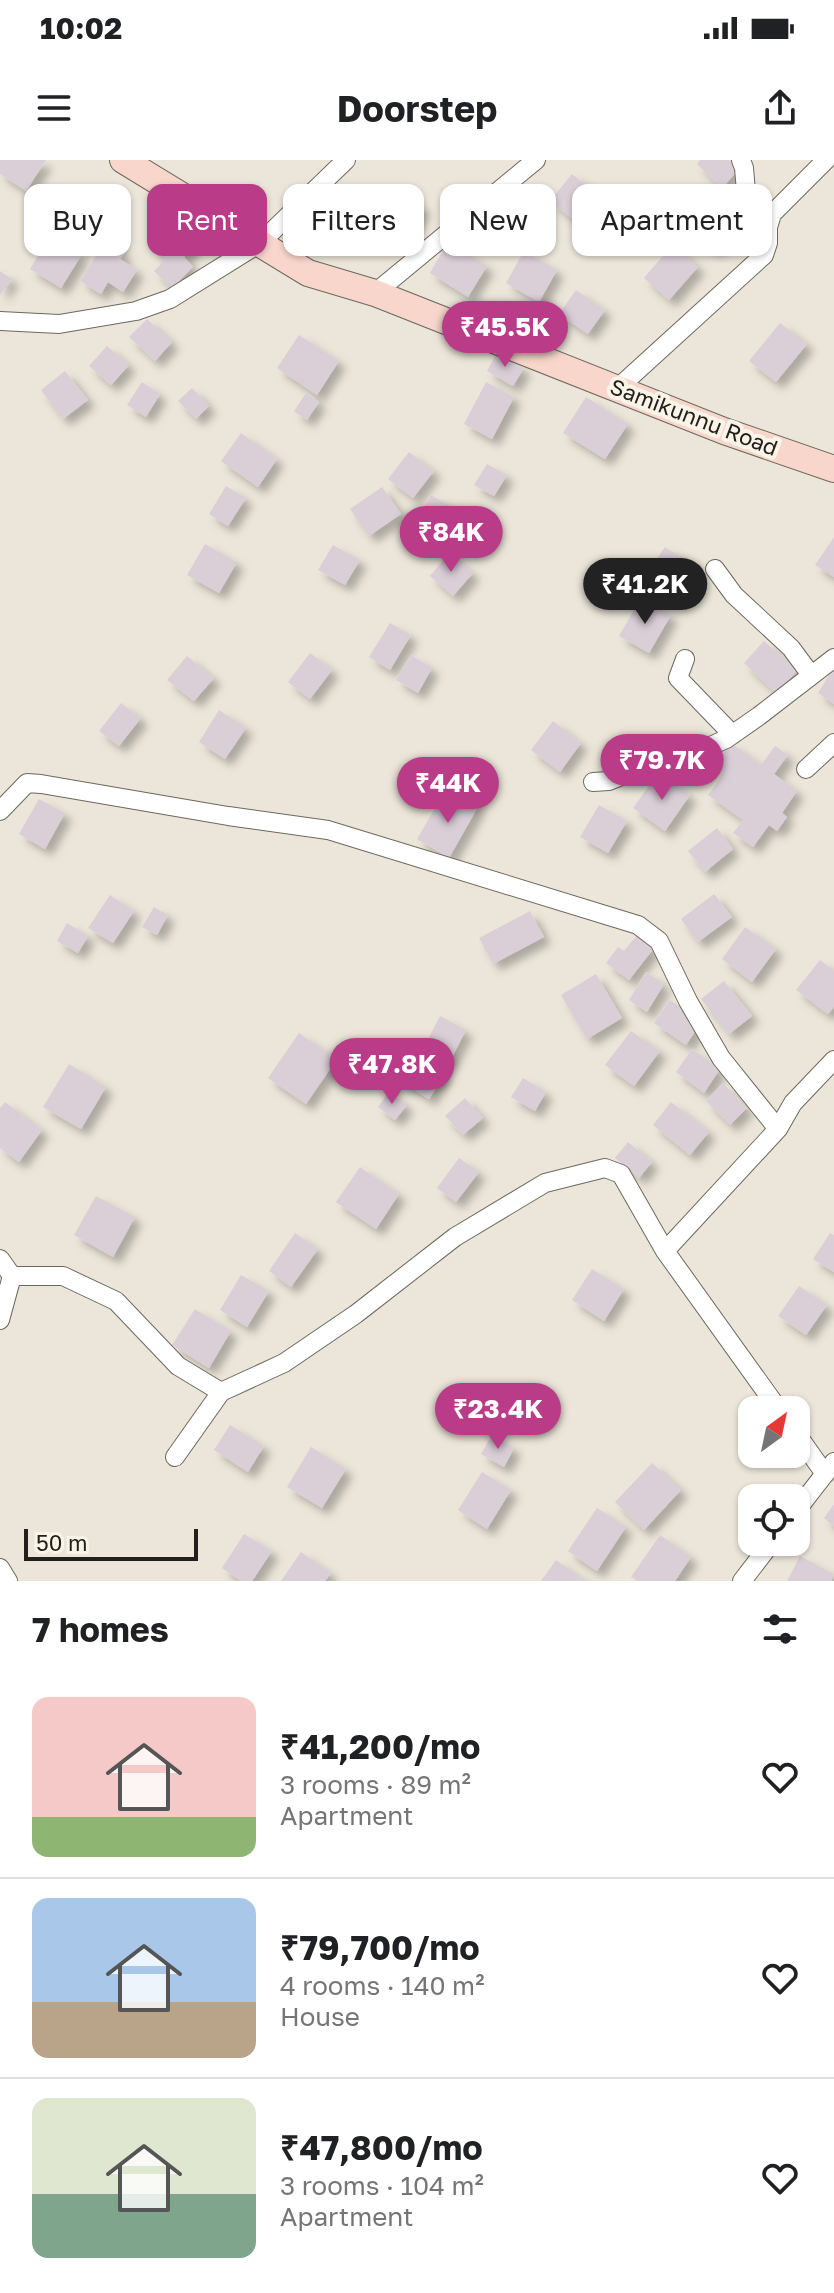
<!DOCTYPE html>
<html lang="en">
<head>
<meta charset="utf-8">
<style>
	body { margin:0; font-family:"Golos Text",sans-serif; background:#f6f6f6; color:#202124; height:100vh; display:flex; flex-direction:column; font-size:30px; white-space:nowrap }
	* { box-sizing:border-box; margin:0 }
	p { font-size:26px; color:#757577 }
	.icon { flex:none; width:44px; height:44px; fill:none; stroke:currentColor; stroke-width:2; stroke-linecap:round; stroke-linejoin:round }
	.map { position:relative; height:1421px; overflow:hidden }
	.sheet { display:flex; flex-direction:column; background:#fff; flex:1 }
	.sheet>* { flex:none }
	.banner { position:absolute; left:24px; top:24px; width:786px; height:72px; display:flex; gap:16px }
	.needle { width:52px; rotate:33deg }
	.fabs { position:absolute; left:738px; top:1236px; display:grid; gap:16px }
	.fabs a { display:grid; place-items:center; width:72px; height:72px; border-radius:16px; background:#fff; box-shadow:0 2px 6px #0004; font-size:40px }
	.scale { position:absolute; left:24px; bottom:20px; width:174px; box-sizing:border-box; padding-left:8px; border:4px solid #22201c; border-top:0; font-size:22px; line-height:28px; white-space:nowrap; color:#22201c; -webkit-text-stroke:6px #f9f4e7; paint-order:stroke }
	.price { position:absolute; translate:-50% -68px; padding:0 18px; border-radius:28px; background:#ba3b88; color:#fff; font-size:26px; line-height:52px; filter:drop-shadow(0 2px 4px #0008) }
	.price::after { content:''; position:absolute; left:50%; top:48px; width:24px; height:18px; margin-left:-12px; background:inherit; clip-path:polygon(0 0,100% 0,50% 100%) }
	.price.on { background:#222; color:#fff }
	ul { padding:0; list-style:none }
	li { display:flex; align-items:center; gap:24px; height:200px; padding:0 32px }
	li+li { border-top:2px solid #e0e0e0 }
	li span { display:grid; place-items:center; flex:none; width:224px; height:160px; border-radius:16px; color:#555 }
	li>.icon { margin-inline-start:auto }
	span .icon { width:96px; height:96px; fill:#fffc; stroke-width:1 }
	li b { font-size:34px }
	h2 { display:flex; justify-content:space-between; align-items:center; height:96px; padding:0 32px; font-size:34px }
	.chip { padding:0 28px; border-radius:16px; background:#fff; box-shadow:0 2px 6px #0004; font-size:28px; line-height:72px }
	.chip.on { background:#ba3b88; color:#fff }
	.status { display:flex; justify-content:space-between; align-items:center; height:56px; padding:0 40px; background:#fff; direction:ltr }
	.status svg { height:22px; fill:currentColor }
	header { display:flex; justify-content:space-between; align-items:center; height:104px; padding:0 32px; background:#fff; font-size:36px; font-weight:700 }
	.map>svg:first-child { display:block }
</style>
</head>
<body>
<div class="status"><b>10:02</b><svg viewBox="0 0 49 12"><path d="M0 12V9h3v3zM5 12V6h3v6zM10 12V3h3v9zM15 12V0h3v12zM26 1h20v11H26zM47 4h2v5h-2z"/></svg></div>
<header><svg class="icon" aria-label="menu" viewBox="0 0 24 24"><path d="M4 6h16M4 12h16M4 18h16"/></svg>Doorstep<svg class="icon" aria-label="share" viewBox="0 0 24 24"><path d="M12 15V3M7 8l5-5 5 5M5 13v7h14v-7"/></svg></header>
<div class="map">
<svg width="834" height="1421" viewBox="0 0 834 1421">
	<defs>
		<filter id="shadow"><feDropShadow dx="7" dy="7" stdDeviation="4" flood-color="#0004"/></filter>
	</defs>
	<rect width="100%" height="100%" fill="#ece6da"/>
	<path fill="#daced7" filter="url(#shadow)" d="M0,0h46l-20,31 -26,-17z
		M700,0h29l10,9 -17,19 -25,-24z
		M572,14l30,24 -22,27 -30,-24z
		M392,29l32,18 -18,32 -32,-18z
		M711,41l26,21 -23,28 -26,-21z
		M158,68l10,10 10,-10 17,18 -11,11 9,10 -21,21 -18,-17 10,-10 -10,-9 5,-6 -9,-9z
		M51,75l31,19 -21,34 -31,-19z
		M106,80l19,12 -5,7 17,11 -14,22 -15,-10 -7,12 -21,-13z
		M448,82l39,24 -19,31 -38,-24z
		M673,84l25,23 -29,33 -25,-22z
		M524,91l33,19 -18,32 -33,-19z
		M0,111l12,8 -12,16z
		M576,130l29,20 -17,24 -29,-20z
		M147,159l25,23 -17,19 -26,-24z
		M780,163l27,21 -31,38 -27,-21z
		M299,175l40,26 -22,34 -40,-27z
		M107,186l22,19 -18,20 -22,-19z
		M497,193l27,15 -11,18 -26,-15z
		M65,211l23,29 -25,19 -22,-29z
		M142,222l18,12 -14,23 -19,-12z
		M486,222l28,15 -22,42 -28,-15z
		M192,228l17,18 -13,13 -18,-18z
		M306,233l13,9 -12,18 -13,-9z
		M586,237l42,27 -23,35 -42,-26z
		M241,273l36,26 -19,28 -37,-26z
		M409,292l25,19 -21,27 -25,-19z
		M487,304l20,11 -13,21 -20,-11z
		M226,326l20,12 -18,28 -19,-12z
		M382,327l19,27 -32,22 -19,-27z
		M431,335l30,18 -15,26 -30,-18z
		M834,377v40l-19,-12z
		M205,384l32,18 -18,31 -32,-18z
		M333,385l27,15 -15,25 -27,-15z
		M665,387l33,22 -17,25 -33,-22z
		M449,393l24,20 -20,23 -23,-20z
		M641,438l30,17 -22,38 -30,-17z
		M390,463l21,12 -21,35 -21,-13z
		M764,481l33,30 -21,22 -32,-30z
		M310,493l22,17 -22,29 -22,-17z
		M411,495l21,13 -14,25 -22,-13z
		M187,496l27,22 -20,23 -27,-21z
		M834,507v37l-16,-11z
		M121,543l20,15 -22,28 -20,-15z
		M219,550l27,18 -21,31 -26,-17z
		M553,561l28,22 -21,29 -29,-22z
		M731,583l30,22 14,-19 13,9 -14,19 23,17 -15,22 5,4 -10,14 -8,-6 -16,22 -20,-14 10,-13 -35,-25 16,-22 -10,-7z
		M658,613l32,22 -25,36 -32,-23z
		M459,634l20,11 -30,53 -32,-19 21,-36 11,7z
		M39,639l26,14 -20,36 -26,-15z
		M599,645l28,16 -19,32 -28,-16z
		M717,668l16,21 -28,23 -17,-21z
		M714,734l18,23 -34,25 -17,-23z
		M110,735l24,16 -21,32 -25,-15z
		M154,747l14,8 -11,20 -15,-8z
		M530,751l14,26 -51,27 -14,-26z
		M67,763l21,13 -10,17 -21,-12z
		M745,767l31,22 -24,33 -30,-23z
		M637,775l17,13 -25,32 -23,-17 12,-16 6,4z
		M820,800l14,11v36l-6,7 -32,-24z
		M646,812l18,12 -17,28 -18,-12z
		M596,814l26,44 -35,21 -26,-44z
		M724,821l28,35 -23,18 -28,-35z
		M670,840l19,13 -4,5 13,9 -12,18 -32,-22z
		M440,856l26,14 -17,33 -26,-14z
		M631,871l29,20 -26,35 -29,-21z
		M299,873l38,26 -31,45 -38,-26z
		M692,889l28,20 -16,24 -28,-21z
		M415,897l29,18 -15,24 -29,-18z
		M69,904l37,23 -25,42 -38,-22z
		M523,918l23,14 -11,19 -24,-14z
		M723,923l24,25 -17,17 -24,-24z
		M389,932l18,13 -12,15 -17,-13z
		M465,938l18,20 -20,17 -18,-19z
		M5,942l37,28 -23,32 -19,-14v-40z
		M671,942l38,30 -19,23 -37,-30z
		M628,982l24,20 -13,16 -24,-20z
		M459,998l20,14 -23,30 -19,-14z
		M360,1007l39,27 -23,35 -40,-27z
		M96,1036l39,21 -22,40 -39,-22z
		M295,1073l23,16 -27,38 -22,-16z
		M830,1073l4,2v37l-21,-13z
		M592,1109l32,20 -20,32 -32,-21z
		M241,1115l28,16 -22,36 -27,-17z
		M799,1126l28,19 -21,30 -28,-19z
		M195,1149l36,22 -22,37 -37,-23z
		M230,1265l34,21 -16,26 -34,-22z
		M492,1275l22,13 -10,19 -23,-13z
		M311,1287l35,22 -24,39 -35,-21z
		M652,1303l29,27 -37,40 -29,-28z
		M482,1312l29,18 -24,39 -29,-19z
		M834,1344v22l-10,-8z
		M597,1348l29,19 -29,44 -29,-20z
		M244,1374l28,17 -20,30h-11l-19,-13z
		M660,1375l31,22 -16,24h-38l-6,-4z
		M301,1392l30,21 -6,8h-44z
		M800,1396l34,18 -3,7h-44z
		M556,1400l30,21h-45z"/>
	<g fill="none" stroke-linecap="round" stroke-linejoin="round">
		<defs>
			<path id="minor" d="M768,67l4,-13 54,-54
				M375,133l161,-133
				M0,161l59,3 77,-13 34,-12 90,-56 86,-83
				M618,228l146,-133 4,-12v-16l-21,-24 -3,-35 -3,-8
				M715,409l19,26 57,53 20,27
				M685,499l-7,19 54,56
				M806,609l28,-26
				M593,622l16,-1 33,-13 49,-13 35,-16 33,-23 75,-58
				M0,651l27,-28 14,1 187,32 100,14 310,95 21,16 29,60 33,57 57,71
				M665,1091l113,-122 15,-26 41,-43
				M0,1099l12,17 -12,44
				M12,1116h51l53,25 62,65 43,26 63,-29 72,-49 99,-77 90,-54 60,-15 16,6 44,77 114,159
				M796,1273l29,41
				M175,1297l46,-65
				M796,1351l38,-49
				M0,1408l8,13
				M742,1421l30,-39"/>
			<path id="secondary" d="M123,0l185,113 67,20 349,138 110,38"/>
		</defs>
		<use href="#minor" stroke="#6d685d" stroke-width="20"/>
		<use href="#secondary" stroke="#6d685d" stroke-width="28"/>
		<use href="#minor" stroke="#fff" stroke-width="18"/>
		<use href="#secondary" stroke="#f8d6cc" stroke-width="26"/>
	</g>
	<g text-anchor="middle" stroke-width="8" stroke-linejoin="round" paint-order="stroke">
		<g font-size="22" fill="#22201c" stroke="#f9f4e7">
			<text transform="translate(694 257) rotate(21)" y="8">Samikunnu Road</text>
		</g>
	</g>
</svg>
<div class="fabs">
<a><svg class="needle" viewBox="-14 -14 28 28"><path d="M0-13l5 13h-10z" fill="#e53935"/><path d="M0 13l5-13h-10z" fill="#757577"/></svg></a>
<a><svg class="icon" aria-label="locate" viewBox="0 0 24 24"><circle cx="12" cy="12" r="6"/><path d="M12 2v4M12 18v4M2 12h4M18 12h4"/></svg></a>
</div>
<div class="scale">50 m</div>
<b class="price" style="left:505px;top:209px">₹45.5K</b>
<b class="price" style="left:451px;top:414px">₹84K</b>
<b class="price on" style="left:645px;top:466px">₹41.2K</b>
<b class="price" style="left:662px;top:642px">₹79.7K</b>
<b class="price" style="left:448px;top:665px">₹44K</b>
<b class="price" style="left:392px;top:946px">₹47.8K</b>
<b class="price" style="left:498px;top:1291px">₹23.4K</b>
<div class="banner">
<a class="chip">Buy</a>
<a class="chip on">Rent</a>
<a class="chip">Filters</a>
<a class="chip">New</a>
<a class="chip">Apartment</a>
</div>
</div>
<section class="sheet">
<h2>7 homes<svg class="icon" aria-label="filters" viewBox="0 0 24 24"><path d="M4 7h16M4 17h16"/><circle cx="9" cy="7" r="2"/><circle cx="15" cy="17" r="2"/></svg></h2>
<ul>
<li><span style="background:linear-gradient(#f6c9c9 75%,#8fb573 0)"><svg class="icon" aria-label="home" viewBox="0 0 24 24"><path d="M3 11l9-7 9 7M6 9v11h12V9"/></svg></span><div><b>₹41,200/mo</b><p>3 rooms · 89 m²</p><p>Apartment</p></div><svg class="icon" aria-label="heart" viewBox="0 0 24 24"><path d="M12 20l-8-8c-3-5 5-10 8-4 3-6 11-1 8 4z"/></svg></li>
<li><span style="background:linear-gradient(#a9c7e8 65%,#b9a48a 0)"><svg class="icon" aria-label="home" viewBox="0 0 24 24"><path d="M3 11l9-7 9 7M6 9v11h12V9"/></svg></span><div><b>₹79,700/mo</b><p>4 rooms · 140 m²</p><p>House</p></div><svg class="icon" aria-label="heart" viewBox="0 0 24 24"><path d="M12 20l-8-8c-3-5 5-10 8-4 3-6 11-1 8 4z"/></svg></li>
<li><span style="background:linear-gradient(#dfe7d0 60%,#7fa58c 0)"><svg class="icon" aria-label="home" viewBox="0 0 24 24"><path d="M3 11l9-7 9 7M6 9v11h12V9"/></svg></span><div><b>₹47,800/mo</b><p>3 rooms · 104 m²</p><p>Apartment</p></div><svg class="icon" aria-label="heart" viewBox="0 0 24 24"><path d="M12 20l-8-8c-3-5 5-10 8-4 3-6 11-1 8 4z"/></svg></li>
</ul>
</section>
</body>
</html>
